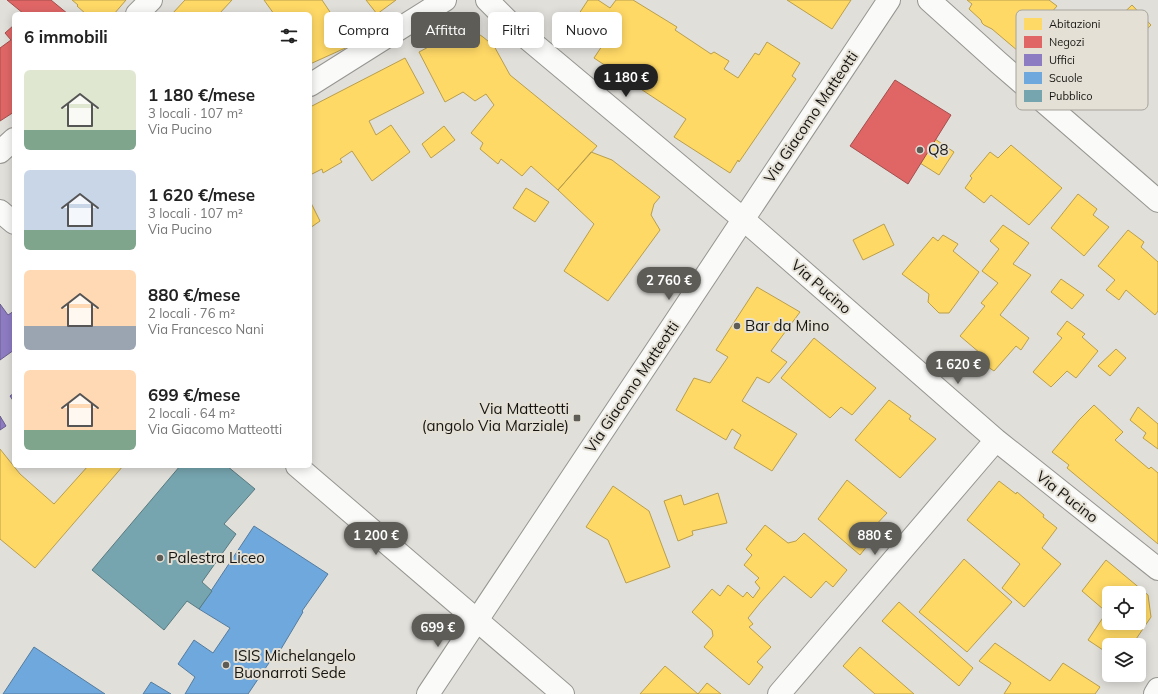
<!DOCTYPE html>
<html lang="it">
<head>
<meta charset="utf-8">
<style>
	body { margin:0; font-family:Mulish,sans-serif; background:#f6f6f6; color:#222; height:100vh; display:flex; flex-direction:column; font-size:15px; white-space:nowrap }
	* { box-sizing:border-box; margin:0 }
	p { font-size:13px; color:#767676 }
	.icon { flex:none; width:22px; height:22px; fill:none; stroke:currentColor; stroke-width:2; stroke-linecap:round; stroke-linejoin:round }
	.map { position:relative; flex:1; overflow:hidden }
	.details { position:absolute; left:12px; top:12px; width:300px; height:456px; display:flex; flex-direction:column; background:#fff; border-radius:6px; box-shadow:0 2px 10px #0003 }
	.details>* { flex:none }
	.top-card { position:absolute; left:324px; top:12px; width:380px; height:36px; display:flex; gap:8px }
	.controls { position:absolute; left:1102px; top:586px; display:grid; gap:8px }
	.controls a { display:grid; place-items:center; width:44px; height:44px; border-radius:6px; background:#fff; box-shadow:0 2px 10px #0003; font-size:20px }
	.price { position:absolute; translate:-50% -34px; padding:0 9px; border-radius:14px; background:#5d5c57; color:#fff; font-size:13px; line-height:26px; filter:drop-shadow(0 1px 2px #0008) }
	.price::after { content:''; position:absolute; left:50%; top:24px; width:12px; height:9px; margin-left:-6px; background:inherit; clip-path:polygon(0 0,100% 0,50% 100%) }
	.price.current { background:#222; color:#fff }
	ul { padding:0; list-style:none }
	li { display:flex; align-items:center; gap:12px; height:100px; padding:0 12px }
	li span { display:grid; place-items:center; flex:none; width:112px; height:80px; border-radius:6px; color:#555 }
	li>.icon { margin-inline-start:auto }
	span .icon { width:48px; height:48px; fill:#fffc; stroke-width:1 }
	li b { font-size:17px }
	h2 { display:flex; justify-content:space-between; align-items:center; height:48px; padding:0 12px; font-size:17px }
	.chip { padding:0 14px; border-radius:6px; background:#fff; box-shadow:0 2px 10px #0003; font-size:14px; line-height:36px }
	.chip.current { background:#5d5c57; color:#fff }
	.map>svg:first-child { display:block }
</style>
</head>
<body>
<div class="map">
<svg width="1158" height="694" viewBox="0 0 1158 694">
	<rect width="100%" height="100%" fill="#e0dfda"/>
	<path fill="#ffd966" stroke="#b99e4c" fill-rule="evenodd" d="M72,0h54l-12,14h-28l-9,-8 1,-1z
		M185,0h47l-13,14h-47z
		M264,0h58l30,45 -42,19v-50h-36z
		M366,0h30l-19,14z
		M588,0h10l12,8 6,-8h17l44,27 -2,3 36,24 3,-2 15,9 -5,8 14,9 17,-25 4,2 8,-13 33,21 -8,13 4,3 -57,83 -1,-2 -8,13 -56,-36 12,-18 -92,-61 8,-12 -31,-20z
		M787,0h64l-19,29z
		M967,0h82l8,6 -39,45 -26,-22 -8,-4 -2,-2 -1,-3 -12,-11 3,-5z
		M1132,5l19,20 -16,17 -21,-20z
		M463,22l4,4 16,11 11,9 16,29 87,71 -39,44 -27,-24 -9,10 -21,-17 -3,5 -18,-15 3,-6 -12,-10 23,-28 -8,-11 -11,7 -12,-9 -18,10 -26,-50 17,-9 -2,-6z
		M405,58l19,35 -55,28 7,14 15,-10 19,27 -38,29 -20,-30 -12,8 2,3 -19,11 -1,-4 -12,6v-68z
		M444,126l11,14 -24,18 -9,-14z
		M935,139l19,13 -15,23 -19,-12z
		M1011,145l51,43 -33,37 -38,-30 -7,8 -19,-15 7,-10 -2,-2 20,-24 8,6z
		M591,152l21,8 48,37 -6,7 -3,11 9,15 -52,71 -44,-30 30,-47 -36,-34z
		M526,188l23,14 -14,20 -22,-14z
		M1078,194l19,15 -4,6 16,12 -25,29 -33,-28z
		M310,201l10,20 -10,7z
		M884,224l10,21 -31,15 -10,-20z
		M1003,225l26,18 -16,21 18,11 -31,40 29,23 -8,12 -5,-4 -22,25 -18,-12 4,-6 -20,-17 25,-30 -4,-3 17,-20 -16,-12 17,-22 -9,-8z
		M1128,230l16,12 -3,5 17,15v49l-3,4 -29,-25 -7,10 -13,-10 9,-10 -17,-14z
		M943,235l15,9 -5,7 26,21 -30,41h-10l-11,-11 1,-8 -27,-20 31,-37 5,4z
		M1061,279l23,16 -12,14 -21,-17z
		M757,287l43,25 -29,39 16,11 -18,21 -12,-6 -15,24 55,33 -25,37 -38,-23 7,-13 -9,-6 -6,11 -50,-30 18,-32 16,5 18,-26 -12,-7z
		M1067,321l18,13 -3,3 16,14 -22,27 -9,-7 -16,16 -18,-15 29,-34 -5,-4z
		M814,338l62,50 -24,27 -11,-8 -11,11 -49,-40z
		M1116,349l10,9 -16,18 -12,-10z
		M889,400l22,16 -2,3 27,20 -36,39 -45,-38z
		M1094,405l29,27 -8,8 34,29 2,-2 7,6v71l-91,-76 2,-3 -17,-13 27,-32z
		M1138,407l20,17v25l-15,-11 3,-5 -16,-13z
		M0,449l20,25 34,30 34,-38h35l-88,102 -35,-29z
		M847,480l40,33 -14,15 5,4 -18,23 -42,-36z
		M999,481l17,13 1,-2 27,23 -1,2 14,11 -15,20 19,16 -37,43 -22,-19 18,-24 -53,-44z
		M613,486l36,25 21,56 -44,16 -18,-43 -22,-13z
		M718,493l9,30 -35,8 1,4 -15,6 -14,-40 17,-6 3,10z
		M765,525l23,18 8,-2 8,-8 43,37 -14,17 -7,-6 -15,17 -27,-22 -24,27 -12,15 5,6 -4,3 22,20 -14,15 6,5 -14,18 -45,-38 9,-11 -1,-6 -20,-18 20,-23 8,7 8,-11 15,12 4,-5 6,6 7,-10 -5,-6 4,-4 -15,-13 8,-10 -6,-6z
		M964,559l48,43 -45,50 -48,-40z
		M1106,560l42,35 3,22 -19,28h-23v9l-21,-14 16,-24 -1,-7 -21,-18zM1109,593h30v30h-30z
		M899,602l74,66 -14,18 -77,-65z
		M995,643l55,38 13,-18 37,24 -5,7h-91l7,-11 -32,-22z
		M860,647l54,47h-39l-32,-28z
		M665,666l33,28 9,-11 14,11h-81z"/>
	<path fill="#e06666" stroke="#a34e4c" d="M7,0h44l17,14h-44z
		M14,25v87l-14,9v-73l11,-8 -6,-7z
		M895,80l56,35 -43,69 -58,-38z"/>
	<path fill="#8e7cc3" stroke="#6a5d8e" d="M0,304l8,11 6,-4v39l-14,10z
		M14,393v9l-4,-6z
		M0,416l6,10 -6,4z"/>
	<path fill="#6fa8dc" stroke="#547c9f" d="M254,526l74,48 -26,37 1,1 -22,37 -2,-1 -31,46h-63l10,-17 -17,-13 16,-24 19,13 17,-25 -31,-19z
		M34,647l71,47h-102z
		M151,682l20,12h-28z"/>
	<path fill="#76a5af" stroke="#597a80" d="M180,466h47l28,23 -31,35 12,10 -34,48 10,9 -13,18 -12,-8 -23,29 -72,-60z"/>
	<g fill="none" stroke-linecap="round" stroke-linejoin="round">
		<defs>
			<path id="street" d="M487,0l29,29 227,190 253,221 162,129
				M929,0l70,63 159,138
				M310,85l135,-85
				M0,211l14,12
				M297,466l266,228
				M779,694l217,-254
				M1155,694l3,-5"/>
			<path id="secondary" d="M137,14l14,-14
				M0,152l14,-13
				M428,694l461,-694"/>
		</defs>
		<use href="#street" stroke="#969591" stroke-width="24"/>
		<use href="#secondary" stroke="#969591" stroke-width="24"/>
		<use href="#street" stroke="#fafaf9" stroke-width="22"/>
		<use href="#secondary" stroke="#fafaf9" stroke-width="22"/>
	</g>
	<g fill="#5d5c57" stroke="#e4e0d6" stroke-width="1.5">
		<circle cx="920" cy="150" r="4"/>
		<circle cx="737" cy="326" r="4"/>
		<rect x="573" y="414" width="8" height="8" rx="2"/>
		<circle cx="160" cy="558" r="4"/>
		<circle cx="226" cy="665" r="4"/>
	</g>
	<g text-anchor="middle" stroke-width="4" stroke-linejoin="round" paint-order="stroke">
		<g font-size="15" fill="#161511" stroke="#e4e0d6">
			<text transform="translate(811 117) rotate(-56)" y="5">Via Giacomo Matteotti</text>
			<text transform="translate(821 287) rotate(41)" y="5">Via Pucino</text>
			<text transform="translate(632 387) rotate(-56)" y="5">Via Giacomo Matteotti</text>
			<text transform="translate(1067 497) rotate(38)" y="5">Via Pucino</text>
		</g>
		<g font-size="15" fill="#161511" stroke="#e4e0d6" text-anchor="start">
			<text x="928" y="155">Q8</text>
			<text x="745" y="331">Bar da Mino</text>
			<text x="569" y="414" text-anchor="end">Via Matteotti<tspan x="569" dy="17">(angolo Via Marziale)</tspan></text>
			<text x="168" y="563">Palestra Liceo</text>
			<text x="234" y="661">ISIS Michelangelo<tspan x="234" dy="17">Buonarroti Sede</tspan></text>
		</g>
	</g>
	<rect x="1016" y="10" width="132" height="100" rx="6" fill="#e4e0d6" stroke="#a6a39b" stroke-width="1"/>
	<rect x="1024" y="18" width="18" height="12" fill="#ffd966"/>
	<rect x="1024" y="36" width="18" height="12" fill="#e06666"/>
	<rect x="1024" y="54" width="18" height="12" fill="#8e7cc3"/>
	<rect x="1024" y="72" width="18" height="12" fill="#6fa8dc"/>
	<rect x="1024" y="90" width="18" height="12" fill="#76a5af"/>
	<g font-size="11" fill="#161511">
		<text x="1049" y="28">Abitazioni</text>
		<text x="1049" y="46">Negozi</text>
		<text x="1049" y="64">Uffici</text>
		<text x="1049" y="82">Scuole</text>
		<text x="1049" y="100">Pubblico</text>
	</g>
</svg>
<div class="controls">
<a><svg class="icon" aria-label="locate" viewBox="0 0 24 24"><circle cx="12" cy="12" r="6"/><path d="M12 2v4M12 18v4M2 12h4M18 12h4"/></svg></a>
<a><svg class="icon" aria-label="layers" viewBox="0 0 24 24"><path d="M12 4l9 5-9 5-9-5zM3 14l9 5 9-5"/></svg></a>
</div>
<b class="price current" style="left:626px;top:98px">1 180 €</b>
<b class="price" style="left:669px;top:301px">2 760 €</b>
<b class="price" style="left:958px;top:385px">1 620 €</b>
<b class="price" style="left:376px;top:556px">1 200 €</b>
<b class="price" style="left:875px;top:556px">880 €</b>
<b class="price" style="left:438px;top:648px">699 €</b>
<div class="top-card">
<a class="chip">Compra</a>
<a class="chip current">Affitta</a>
<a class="chip">Filtri</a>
<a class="chip">Nuovo</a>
</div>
<section class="details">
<h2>6 immobili<svg class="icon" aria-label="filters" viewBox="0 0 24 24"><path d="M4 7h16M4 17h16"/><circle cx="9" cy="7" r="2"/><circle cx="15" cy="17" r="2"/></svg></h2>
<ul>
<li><span style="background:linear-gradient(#dfe7d0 75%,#7fa58c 0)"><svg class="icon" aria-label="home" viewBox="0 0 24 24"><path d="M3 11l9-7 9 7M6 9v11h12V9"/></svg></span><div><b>1 180 €/mese</b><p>3 locali · 107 m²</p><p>Via Pucino</p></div></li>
<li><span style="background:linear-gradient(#c9d6e8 75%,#7fa58c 0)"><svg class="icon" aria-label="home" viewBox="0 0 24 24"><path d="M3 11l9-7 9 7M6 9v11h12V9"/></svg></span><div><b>1 620 €/mese</b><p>3 locali · 107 m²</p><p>Via Pucino</p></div></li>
<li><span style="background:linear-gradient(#ffd9b3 70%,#9aa5b1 0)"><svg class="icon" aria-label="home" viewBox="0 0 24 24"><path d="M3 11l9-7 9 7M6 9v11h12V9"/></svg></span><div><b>880 €/mese</b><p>2 locali · 76 m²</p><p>Via Francesco Nani</p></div></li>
<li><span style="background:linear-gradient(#ffd9b3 75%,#7fa58c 0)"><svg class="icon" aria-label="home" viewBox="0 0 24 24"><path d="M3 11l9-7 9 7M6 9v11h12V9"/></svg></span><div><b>699 €/mese</b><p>2 locali · 64 m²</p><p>Via Giacomo Matteotti</p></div></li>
</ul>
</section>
</div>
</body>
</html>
